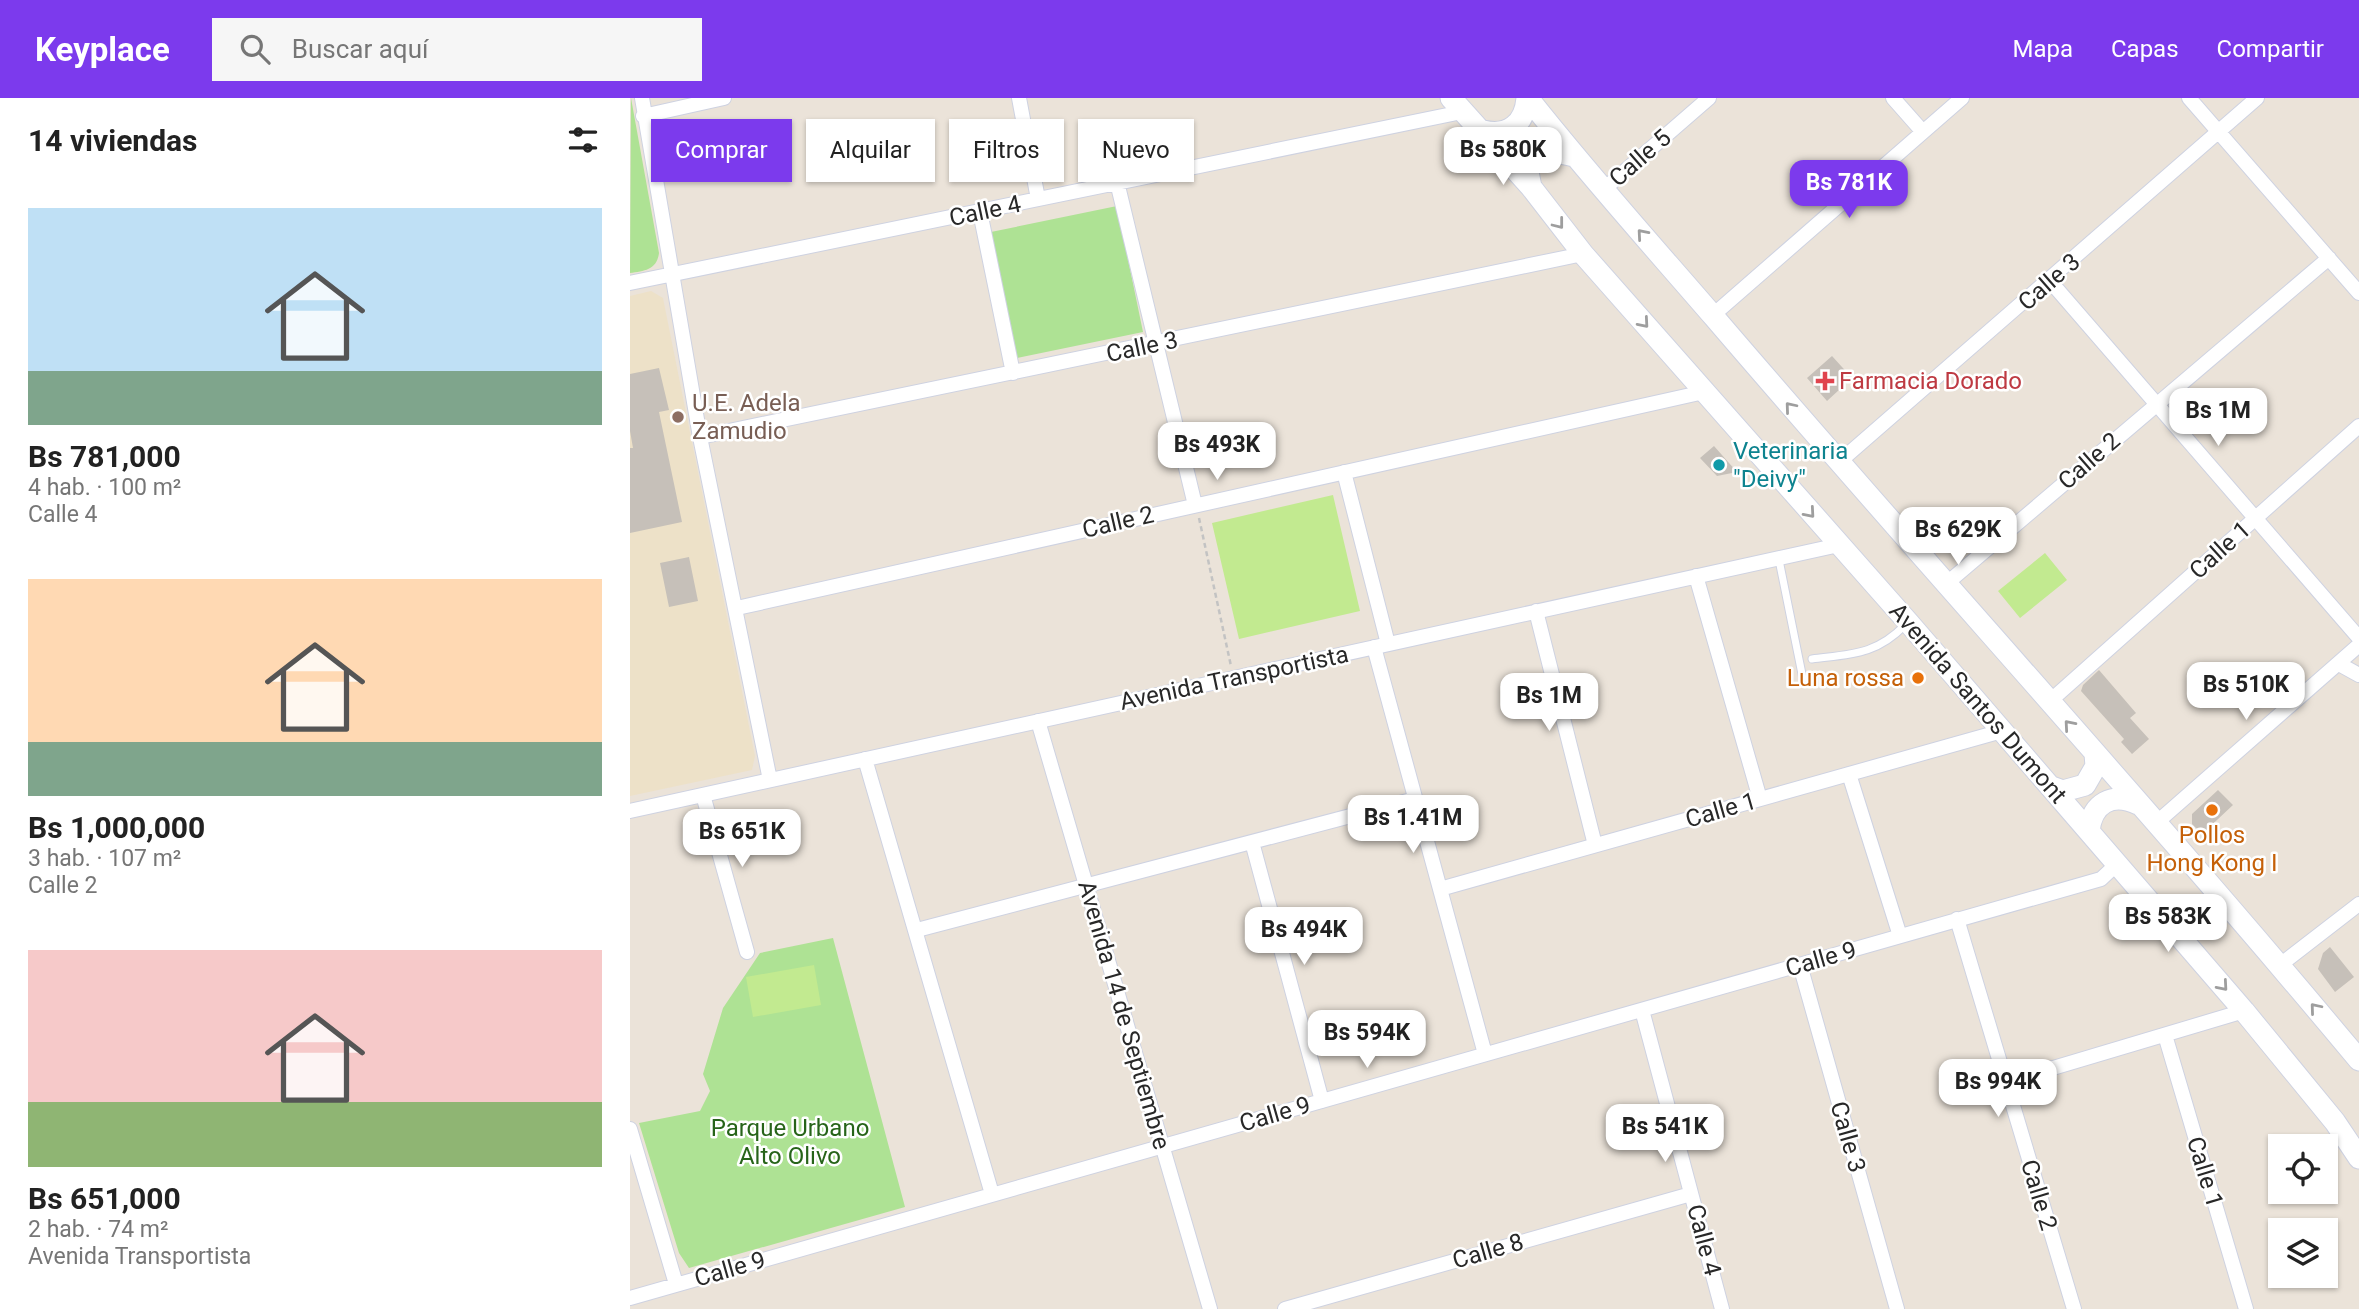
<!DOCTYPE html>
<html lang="es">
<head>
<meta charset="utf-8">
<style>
	body { margin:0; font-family:Roboto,sans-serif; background:#f6f6f6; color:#222; height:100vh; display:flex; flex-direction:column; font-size:26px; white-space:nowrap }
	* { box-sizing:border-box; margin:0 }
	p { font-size:23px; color:#767676 }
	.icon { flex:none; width:38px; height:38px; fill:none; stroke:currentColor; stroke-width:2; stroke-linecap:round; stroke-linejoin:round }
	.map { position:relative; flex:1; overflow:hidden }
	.sheet { display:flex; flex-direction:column; background:#fff; width:630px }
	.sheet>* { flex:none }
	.top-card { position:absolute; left:21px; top:21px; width:665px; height:63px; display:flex; gap:14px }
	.buttons { position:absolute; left:1638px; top:1036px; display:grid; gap:14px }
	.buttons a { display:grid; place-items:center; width:70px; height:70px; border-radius:0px; background:#fff; box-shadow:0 2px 5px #0004; font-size:35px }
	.price { position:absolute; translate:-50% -60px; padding:0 16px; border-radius:14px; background:#fff; color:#222; font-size:23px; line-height:46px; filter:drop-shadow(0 2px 4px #0008) }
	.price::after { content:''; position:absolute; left:50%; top:42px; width:21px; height:16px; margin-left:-10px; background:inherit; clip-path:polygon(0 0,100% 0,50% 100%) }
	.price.active { background:#7c3aed; color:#fff }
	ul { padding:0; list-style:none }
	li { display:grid; align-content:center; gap:14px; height:371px; padding:0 28px }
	li span { display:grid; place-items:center; height:217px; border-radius:0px; color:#555 }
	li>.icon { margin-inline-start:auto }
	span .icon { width:126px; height:126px; fill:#fffc; stroke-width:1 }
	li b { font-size:30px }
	h2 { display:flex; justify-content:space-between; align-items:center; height:84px; padding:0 28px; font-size:30px }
	.tag { padding:0 24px; border-radius:0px; background:#fff; box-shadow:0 2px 5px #0004; font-size:24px; line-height:63px }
	.tag.active { background:#7c3aed; color:#fff }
	header { display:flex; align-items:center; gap:42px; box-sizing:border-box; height:98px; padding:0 35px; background:#7c3aed; color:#fff }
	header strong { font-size:33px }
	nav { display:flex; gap:38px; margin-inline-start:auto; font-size:24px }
	.search { width:490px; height:63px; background:#f6f6f6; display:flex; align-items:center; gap:18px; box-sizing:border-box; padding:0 24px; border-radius:0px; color:#767676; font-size:26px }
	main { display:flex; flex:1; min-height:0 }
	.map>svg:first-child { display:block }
</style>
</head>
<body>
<header>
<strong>Keyplace</strong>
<div class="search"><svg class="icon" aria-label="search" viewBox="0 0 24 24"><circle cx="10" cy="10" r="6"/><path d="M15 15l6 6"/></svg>Buscar aquí</div>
<nav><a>Mapa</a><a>Capas</a><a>Compartir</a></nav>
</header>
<main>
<section class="sheet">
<h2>14 viviendas<svg class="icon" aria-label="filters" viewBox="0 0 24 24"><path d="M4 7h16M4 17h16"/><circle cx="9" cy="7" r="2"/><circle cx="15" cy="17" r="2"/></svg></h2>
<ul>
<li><span style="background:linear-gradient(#bfe0f5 75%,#7fa58c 0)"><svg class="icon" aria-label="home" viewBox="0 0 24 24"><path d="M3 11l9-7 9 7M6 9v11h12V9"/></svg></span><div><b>Bs 781,000</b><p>4 hab. · 100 m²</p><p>Calle 4</p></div></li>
<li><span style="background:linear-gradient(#ffd9b3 75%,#7fa58c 0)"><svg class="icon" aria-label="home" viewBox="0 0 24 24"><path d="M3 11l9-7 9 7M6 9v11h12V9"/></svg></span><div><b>Bs 1,000,000</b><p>3 hab. · 107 m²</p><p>Calle 2</p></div></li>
<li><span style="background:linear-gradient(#f6c9c9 70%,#8fb573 0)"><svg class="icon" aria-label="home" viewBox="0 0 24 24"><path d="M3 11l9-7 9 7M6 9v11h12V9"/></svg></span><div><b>Bs 651,000</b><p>2 hab. · 74 m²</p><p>Avenida Transportista</p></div></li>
</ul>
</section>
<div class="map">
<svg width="1729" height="1211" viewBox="0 0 1729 1211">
	<rect width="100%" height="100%" fill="#ebe3d9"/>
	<path fill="#ede1c8" d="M21,193l12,7 92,458 -3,14 -122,26v-500z"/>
	<path fill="#aee294" d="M1,0l28,155c-2,17 -15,18 -29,20z
		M487,108l26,126 -126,26 -26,-126z
		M203,840l72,269 -216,61 -10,-15 -40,-130 61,-12 10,-20 -7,-17 20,-66 37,-55z"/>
	<path fill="#c2ea90" d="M703,397l27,116 -121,28 -27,-116z
		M1415,455l22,27 -47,38 -22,-27z
		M184,867l7,40 -68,12 -7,-40z"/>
	<path fill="#c6c0b9" d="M1202,258l20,22 -25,23 -20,-23z
		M29,270l10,42 -10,2 23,110 -52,11v-85h3l-3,-17v-57z
		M1084,348l23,26 -20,4 -17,-18z
		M59,459l9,44 -29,6 -9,-44z
		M1469,572l37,43 -6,5 19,21 -17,15 -11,-12 3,-3 -43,-48 2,-6z
		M1588,692l15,15 -31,29 -10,-10v-10z
		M1700,849l24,30 -19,15 -17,-23 5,-16z"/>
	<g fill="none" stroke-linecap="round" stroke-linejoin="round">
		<defs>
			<path id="service" d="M1149,462l24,119
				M1182,561c39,-5 64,-4 93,-34"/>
			<path id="minor" d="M12,0l58,339 70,343
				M389,0l19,101
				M1263,0l30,34
				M1559,0l170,195
				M13,18l81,-18
				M487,84l78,323
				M973,92l106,-92
				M350,114l33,161
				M1420,183l309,357
				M0,185l832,-171
				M1082,218l250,-218
				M70,339l883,-183
				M1208,365l419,-365
				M714,374l44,172
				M1066,478l64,223
				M1316,486l383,-326
				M107,510l967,-216
				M906,513l59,234
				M744,549l111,407
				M1709,566l20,11
				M1419,604l310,-276
				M408,623l172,588
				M235,661l127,435
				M1219,676l51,162
				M73,697l44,157
				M0,713l1209,-266
				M1525,726l204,-179
				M622,744l70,259
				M810,791l562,-158
				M1327,821l117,390
				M287,832l498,-131
				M1170,867l97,344
				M1650,867l79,-61
				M1012,912l80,299
				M1535,937l81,274
				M1376,984l238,-71
				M0,1031l46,155
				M0,1200l1471,-419 16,-15
				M655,1211l406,-115"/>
			<path id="secondary" d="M821,0l80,89 52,67 325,368 336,389 91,111 24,36
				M898,0c59,75 123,146 186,219 213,249 435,491 645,743
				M853,33c25,6 42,-7 44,-33
				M901,89l-4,-20c12,-20 27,-16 47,-11
				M1422,689l11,4 22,-6 11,-19 -1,-12
				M1459,733c3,-28 23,-39 49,-27"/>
		</defs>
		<use href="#service" stroke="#ced2e1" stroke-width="9"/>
		<use href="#minor" stroke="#ced2e1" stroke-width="16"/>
		<use href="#secondary" stroke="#ced2e1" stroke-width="23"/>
		<path stroke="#c3c3c3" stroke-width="2.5" stroke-dasharray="5 3.5" stroke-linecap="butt" d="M569,420l32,148"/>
		<use href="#service" stroke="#fff" stroke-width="7"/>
		<use href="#minor" stroke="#fff" stroke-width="14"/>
		<use href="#secondary" stroke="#fff" stroke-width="21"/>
	</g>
	<defs><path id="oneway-chevron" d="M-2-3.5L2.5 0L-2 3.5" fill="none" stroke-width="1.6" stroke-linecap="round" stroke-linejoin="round" transform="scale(1.75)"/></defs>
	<g stroke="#9e9e9e">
		<use href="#oneway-chevron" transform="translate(929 126) rotate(52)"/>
		<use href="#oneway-chevron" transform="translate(1012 136) rotate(-131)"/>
		<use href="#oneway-chevron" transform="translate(1014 225) rotate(49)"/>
		<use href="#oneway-chevron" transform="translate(1160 309) rotate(-130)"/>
		<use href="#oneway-chevron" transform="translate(1180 415) rotate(49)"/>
		<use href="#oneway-chevron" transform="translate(1439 627) rotate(-131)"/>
		<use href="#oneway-chevron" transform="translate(1593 888) rotate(49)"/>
		<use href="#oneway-chevron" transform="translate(1685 910) rotate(-130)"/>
	</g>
	<path fill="#e0444e" stroke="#fff" stroke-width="2.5" d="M1191.5 272.5h7v7h7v7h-7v7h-7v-7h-7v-7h7z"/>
	<circle fill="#8d6e63" stroke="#fff" stroke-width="2.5" cx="48" cy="319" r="7"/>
	<circle fill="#0f9aa8" stroke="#fff" stroke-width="2.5" cx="1089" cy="367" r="7"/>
	<g fill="#e8710a" stroke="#fff" stroke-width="2.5">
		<circle cx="1288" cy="580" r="7"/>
		<circle cx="1582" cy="712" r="7"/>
	</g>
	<g text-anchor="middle" stroke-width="5" stroke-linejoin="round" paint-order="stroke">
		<g font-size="24" fill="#282828" stroke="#fff">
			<text transform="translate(1010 60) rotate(-41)" y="8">Calle 5</text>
			<text transform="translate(355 113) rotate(-12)" y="8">Calle 4</text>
			<text transform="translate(1419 184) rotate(-41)" y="8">Calle 3</text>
			<text transform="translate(512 249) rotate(-12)" y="8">Calle 3</text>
			<text transform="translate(1459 363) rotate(-41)" y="8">Calle 2</text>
			<text transform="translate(488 424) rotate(-13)" y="8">Calle 2</text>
			<text transform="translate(1590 452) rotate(-42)" y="8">Calle 1</text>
			<text transform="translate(604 580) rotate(-12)" y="8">Avenida Transportista</text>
			<text transform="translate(1348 605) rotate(49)" y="8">Avenida Santos Dumont</text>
			<text transform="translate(1091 712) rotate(-16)" y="8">Calle 1</text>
			<text transform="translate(1191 861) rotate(-16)" y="8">Calle 9</text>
			<text transform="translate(494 917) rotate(74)" y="8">Avenida 14 de Septiembre</text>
			<text transform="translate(645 1016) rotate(-16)" y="8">Calle 9</text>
			<text transform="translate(1218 1039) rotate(74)" y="8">Calle 3</text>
			<text transform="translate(1575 1074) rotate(73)" y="8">Calle 1</text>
			<text transform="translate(1409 1097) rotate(73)" y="8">Calle 2</text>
			<text transform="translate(1074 1142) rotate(75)" y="8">Calle 4</text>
			<text transform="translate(858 1153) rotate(-16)" y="8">Calle 8</text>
			<text transform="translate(100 1171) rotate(-16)" y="8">Calle 9</text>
		</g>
		<g font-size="24" fill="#be3a42" stroke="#fff" text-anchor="start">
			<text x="1209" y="291">Farmacia Dorado</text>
		</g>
		<g font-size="24" fill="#785e54" stroke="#fff" text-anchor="start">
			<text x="62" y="313">U.E. Adela<tspan x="62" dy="28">Zamudio</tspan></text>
		</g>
		<g font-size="24" fill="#0d838f" stroke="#fff" text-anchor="start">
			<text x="1103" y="361">Veterinaria<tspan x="1103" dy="28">"Deivy"</tspan></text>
		</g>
		<g font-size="24" fill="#c56008" stroke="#fff" text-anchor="end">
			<text x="1274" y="588">Luna rossa</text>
			<text x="1582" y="745" text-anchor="middle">Pollos<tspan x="1582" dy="28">Hong Kong I</tspan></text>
		</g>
		<g font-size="24" fill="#276419" stroke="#fff">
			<text x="160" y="1038">Parque Urbano<tspan x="160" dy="28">Alto Olivo</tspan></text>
		</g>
	</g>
</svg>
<div class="buttons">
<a><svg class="icon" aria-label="locate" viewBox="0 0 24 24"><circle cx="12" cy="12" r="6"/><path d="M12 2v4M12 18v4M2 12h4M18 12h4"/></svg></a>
<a><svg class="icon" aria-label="layers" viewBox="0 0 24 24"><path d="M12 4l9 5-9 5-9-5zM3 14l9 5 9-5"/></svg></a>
</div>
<b class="price" style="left:873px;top:89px">Bs 580K</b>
<b class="price active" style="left:1219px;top:122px">Bs 781K</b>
<b class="price" style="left:1588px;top:350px">Bs 1M</b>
<b class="price" style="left:587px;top:384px">Bs 493K</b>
<b class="price" style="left:1328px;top:469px">Bs 629K</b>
<b class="price" style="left:1616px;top:624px">Bs 510K</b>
<b class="price" style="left:919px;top:635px">Bs 1M</b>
<b class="price" style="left:783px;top:757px">Bs 1.41M</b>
<b class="price" style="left:112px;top:771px">Bs 651K</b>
<b class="price" style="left:1538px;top:856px">Bs 583K</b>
<b class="price" style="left:674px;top:869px">Bs 494K</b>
<b class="price" style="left:737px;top:972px">Bs 594K</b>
<b class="price" style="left:1368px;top:1021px">Bs 994K</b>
<b class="price" style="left:1035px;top:1066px">Bs 541K</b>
<div class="top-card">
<a class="tag active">Comprar</a>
<a class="tag">Alquilar</a>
<a class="tag">Filtros</a>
<a class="tag">Nuevo</a>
</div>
</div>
</main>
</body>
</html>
